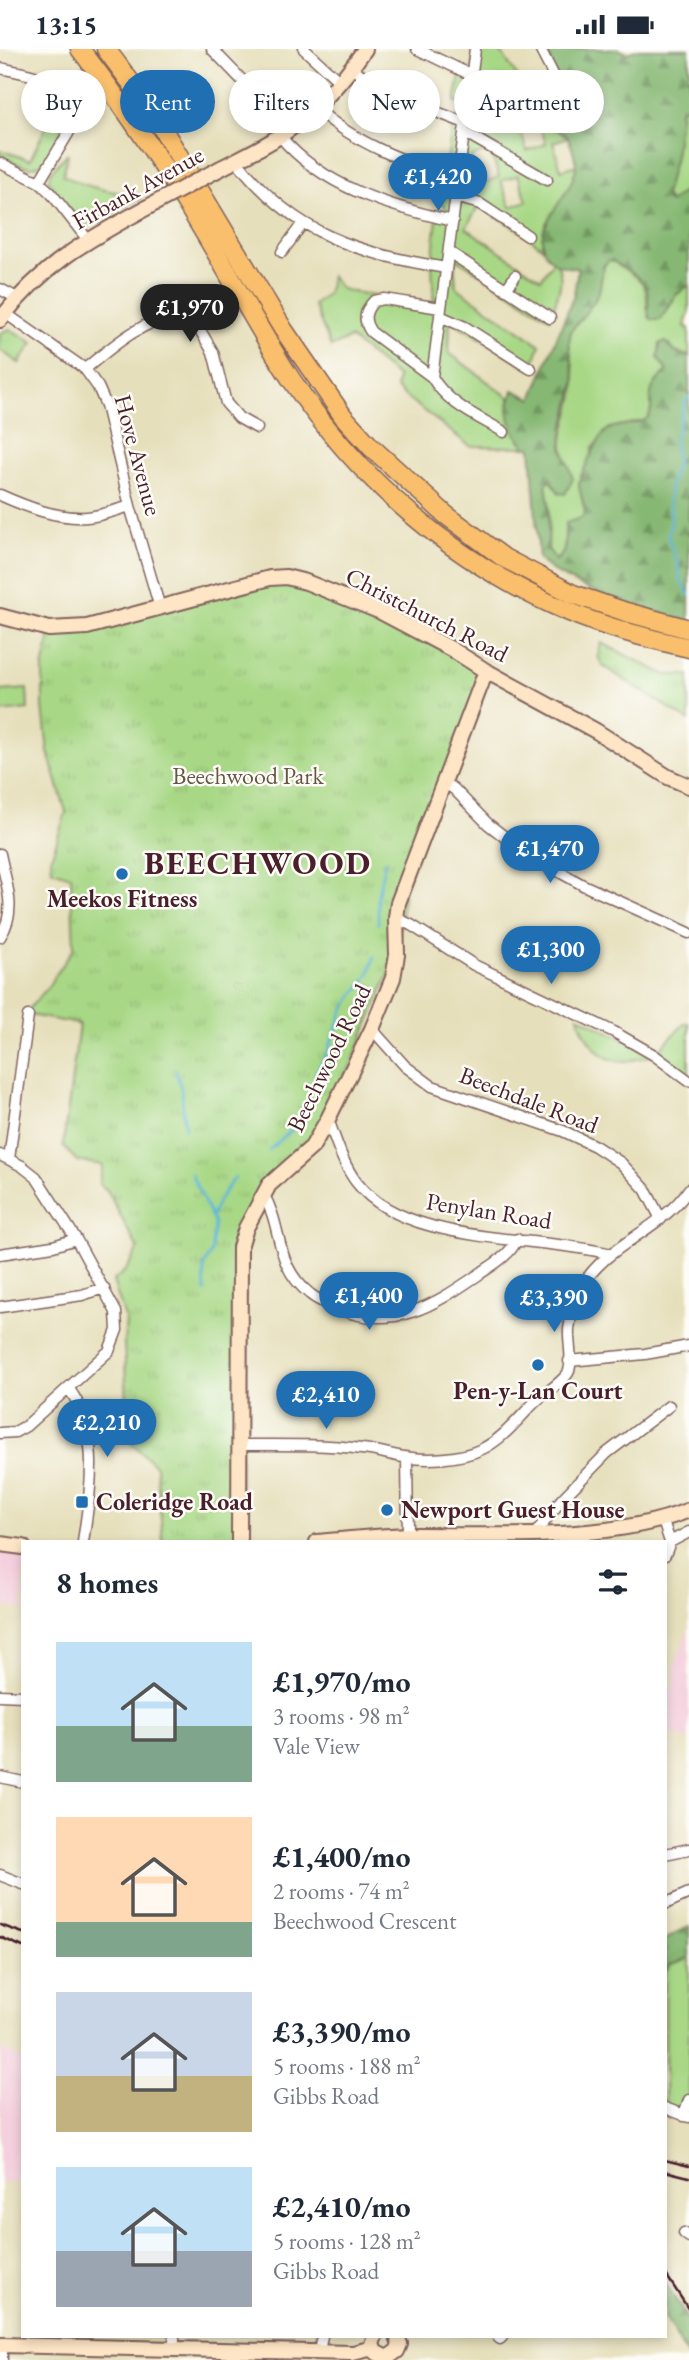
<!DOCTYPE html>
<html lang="en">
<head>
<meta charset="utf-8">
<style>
	body { margin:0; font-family:"EB Garamond",serif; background:#f2f2f3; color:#1f2937; height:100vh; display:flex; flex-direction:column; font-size:26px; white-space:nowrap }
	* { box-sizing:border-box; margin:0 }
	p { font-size:23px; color:#747a83 }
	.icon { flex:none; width:38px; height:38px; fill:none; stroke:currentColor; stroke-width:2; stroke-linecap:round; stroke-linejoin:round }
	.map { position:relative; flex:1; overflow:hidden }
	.sheet { position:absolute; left:21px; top:1491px; width:646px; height:798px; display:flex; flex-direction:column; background:#fff; border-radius:0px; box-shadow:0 4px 10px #0003 }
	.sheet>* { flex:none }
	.top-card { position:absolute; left:21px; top:21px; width:648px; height:63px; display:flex; gap:14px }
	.price { position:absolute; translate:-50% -60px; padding:0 16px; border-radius:24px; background:#1f6fb2; color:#fff; font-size:23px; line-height:46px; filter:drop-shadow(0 2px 4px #0008) }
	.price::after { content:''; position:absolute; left:50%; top:42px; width:21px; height:16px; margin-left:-10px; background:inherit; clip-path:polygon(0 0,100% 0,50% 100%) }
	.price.current { background:#222; color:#fff }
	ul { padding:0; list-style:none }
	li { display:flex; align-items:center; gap:21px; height:175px; padding:0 35px }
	li span { display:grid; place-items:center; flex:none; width:196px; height:140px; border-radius:0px; color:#555 }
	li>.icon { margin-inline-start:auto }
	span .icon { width:84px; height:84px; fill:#fffc; stroke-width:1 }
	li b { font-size:30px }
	h2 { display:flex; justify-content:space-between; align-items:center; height:84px; padding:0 35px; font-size:30px }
	.pill { padding:0 24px; border-radius:32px; background:#fff; box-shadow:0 4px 10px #0003; font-size:24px; line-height:63px }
	.pill.current { background:#1f6fb2; color:#fff }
	.status { display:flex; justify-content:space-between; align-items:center; height:49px; padding:0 35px; background:#fff; direction:ltr }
	.status svg { height:19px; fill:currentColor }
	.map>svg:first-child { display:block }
</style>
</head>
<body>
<div class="status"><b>13:15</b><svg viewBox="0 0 49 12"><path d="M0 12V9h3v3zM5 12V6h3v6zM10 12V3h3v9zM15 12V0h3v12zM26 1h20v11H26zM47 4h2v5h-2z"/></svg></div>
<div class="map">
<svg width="689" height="2311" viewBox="0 0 689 2311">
	<defs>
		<pattern id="forest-firs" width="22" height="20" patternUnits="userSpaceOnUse" patternTransform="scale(1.75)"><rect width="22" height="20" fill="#86b873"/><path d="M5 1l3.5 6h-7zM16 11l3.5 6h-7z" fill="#70955f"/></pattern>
		<pattern id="park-tufts" width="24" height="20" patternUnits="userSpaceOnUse" patternTransform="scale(1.75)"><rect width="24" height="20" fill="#a8d886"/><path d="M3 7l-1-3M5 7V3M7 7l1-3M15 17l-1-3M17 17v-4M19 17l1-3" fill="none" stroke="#92b974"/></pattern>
	</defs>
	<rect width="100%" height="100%" fill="#fdfcf7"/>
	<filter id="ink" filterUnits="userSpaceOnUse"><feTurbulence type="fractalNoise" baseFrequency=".0143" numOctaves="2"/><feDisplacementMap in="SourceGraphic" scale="14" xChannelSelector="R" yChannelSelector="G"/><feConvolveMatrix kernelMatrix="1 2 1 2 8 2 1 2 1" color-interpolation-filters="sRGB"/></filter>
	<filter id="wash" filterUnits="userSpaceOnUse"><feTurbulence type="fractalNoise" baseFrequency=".00686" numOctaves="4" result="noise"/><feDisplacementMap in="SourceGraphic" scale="28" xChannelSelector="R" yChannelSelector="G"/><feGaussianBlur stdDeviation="1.57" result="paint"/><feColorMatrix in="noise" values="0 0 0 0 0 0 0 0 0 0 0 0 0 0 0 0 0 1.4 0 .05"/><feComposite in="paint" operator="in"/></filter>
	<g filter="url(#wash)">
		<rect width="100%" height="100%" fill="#e6dfbb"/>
		<path fill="#f4cfdd" d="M0,1495l23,3v62l-23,-3z
			M689,1579v112l-24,-8v-42l1,-3 8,2 1,-26z
			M1,2000l22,10v123h-23z"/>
		<path fill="#a8d886" stroke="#797c58" stroke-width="2" fill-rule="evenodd" d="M475,0h24l31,47 26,-16 8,53 4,4 -15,5 8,28 16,-5c-2,9 -5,19 -9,27 -11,22 -34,32 -22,59l-18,-15 -49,-31 -13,23 75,51 13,-19c14,16 2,40 -4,58l-96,-61 2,30 84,58 -9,24 -81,-49 -1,33 62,46 -3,10 7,24 11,14 -56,-1 -64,-49 -10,-9 2,-11 -48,-39 -19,9 -17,-42 14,-12 3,-17 10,13 33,7 7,4 53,7 -2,-42 5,-48 7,1 2,-12 -6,-4 14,-85 6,3 3,-15 -8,-3 6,-33 11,6zM501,48l9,28 -19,6 -9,-28zM537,68l9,27 -19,7 -9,-28zM490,101l9,27 -17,7 -11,-27zM518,126l9,26 -16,6 -10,-26z
			M60,49l6,9c1,16 -16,58 -34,60 -10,1 -23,-8 -32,-11v-6l30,10z
			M681,59h5l3,4v75l-19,16 -5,-8 10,-39z
			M68,104l-5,22c21,12 45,16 69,20l6,-1 3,5c-19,5 -33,21 -52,27 -9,-5 -40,-36 -40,-46 0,-10 13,-20 19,-27z
			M608,211h4c22,18 37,16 35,49l19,4 10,-18 13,-10v30l-3,5 -1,7 4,1v28l-14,-4 -6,-8 -8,15 6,12 -12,12 -5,31 -4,6 -36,8 -18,21v6l-12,22 -1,7 6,29 -4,5 -16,9c-1,13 3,27 -10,33l-7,-11 1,-44 -3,-20 3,-7 6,10 15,-19c-18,-33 4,-51 5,-84 1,-17 -10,-37 -4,-54 5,-13 20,-26 27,-40 5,-10 2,-21 10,-31z
			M10,280l23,14 -14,20 -19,-13v-17z
			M27,640l1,20 -28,3v-21z
			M578,967l76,39 31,-32h4v58l-35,-26c-10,2 -22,7 -33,6 -23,0 -38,-26 -43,-45z
			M689,1909v142l-5,16 -19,-8v-137l6,-7z"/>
		<path fill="url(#forest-firs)" stroke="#686c4f" stroke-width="2" d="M540,0h78l9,4 12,-4h50v63l-3,-4h-5l-6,48 -10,39 2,6 3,2 19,-16v98l-13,10 -16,25h-7l-4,-3c-2,-8 0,-15 -1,-23 -3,-18 -23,-23 -36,-34l-4,1 -5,5 -3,22 -6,14 -23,29 -2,11 6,40 -12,52 -1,13 11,32 -8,15 -6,-1 -9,-14 -4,6 3,20 -1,44 8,11c13,-7 8,-24 10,-37l15,-5 4,-5c-1,-10 -5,-18 -6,-27 0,-9 21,-53 30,-57 11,-6 27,-3 37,-10 8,-6 4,-18 5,-26 2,-10 10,-15 16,-22l-9,-13 2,-15 5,-1 10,10 14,4v265c-39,-10 -124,-33 -150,-62l-8,-112h-5l-11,-14 -5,-12 -2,-12 5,-19 19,9 42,-104 4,-26c-6,-2 -16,-2 -21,-5 -41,-27 14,-63 19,-96 1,-9 -5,-22 -8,-31 -5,-5 -11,-5 -15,-10 -9,-10 1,-27 5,-38z
			M689,1877v32l-18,6 -6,7v-31z
			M665,2233l24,40v38l-24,-43z"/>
		<path fill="url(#park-tufts)" stroke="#797c58" stroke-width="2" d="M306,533l180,89 -82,217 -7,67 -69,164 -51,58 -31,51 -7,314h-76l-7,-76 -27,-25 -5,-99 2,-21 -13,-40 13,-11 12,-21 -31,-59 -8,-6 4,-19 -26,-4 -14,-15 16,-122 -55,-10 21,-23 29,-43 -3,-72 -19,-6 -1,-11 15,-47 -18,-60 -5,-45v-38l6,-28v-12l196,-46z
			M601,594l65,32h23v46l-86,-55 -5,-10z"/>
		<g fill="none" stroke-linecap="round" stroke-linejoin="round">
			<path stroke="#5bb4d8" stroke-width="2.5" d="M689,348l-4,5 -11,41 3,20 -7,22 -1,18 3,15 -4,19 10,27 2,15 9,16
				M378,875v-30l7,-33
				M175,1020l6,19 4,41
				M269,1101l31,-27 5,-10 10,-39 13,-23 16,-42 25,-35 5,-17
				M191,1125l23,49 -3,30 -7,13 1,26
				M212,1167l7,-17 16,-22"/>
		</g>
	</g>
	<g filter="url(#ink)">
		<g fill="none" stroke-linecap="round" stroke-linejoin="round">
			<defs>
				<path id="street" d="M212,0l77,80
					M304,0l36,33
					M417,0l119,57 15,-5 7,-12 -2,-9 -16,-31
					M0,19c28,6 63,10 76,39l-7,25 -30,50
					M352,19c32,26 75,40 113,55
					M316,59c39,36 92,55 142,71
					M464,83l83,48
					M280,87c42,51 111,71 173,85
					M236,111c58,75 121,93 210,108
					M0,114l39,19 12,11 37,47
					M456,148l24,7 48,32
					M282,203l21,-29
					M449,203l101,66
					M0,240l17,9
					M506,241l9,-14
					M440,259l-56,-9 -10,2c-10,10 -11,20 -3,31l61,45c15,27 47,40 72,55
					M5,264l80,56 13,18 8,18 24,101 30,102
					M440,267l25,11 66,42
					M85,320c30,-25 58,-49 97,-56l12,7 19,32 13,51 13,15 18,10
					M432,328l43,-328
					M0,446c27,12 57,24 87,22 14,-1 29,-7 43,-11
					M445,734l9,6 34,35 39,30 56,31 106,48
					M0,805c6,30 18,56 0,83
					M396,869l15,7 63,40 140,67 40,23 35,26
					M372,980l33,37 27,20 131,45 32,15 26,17 24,26 16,30
					M328,1070c8,22 15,46 29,64 49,63 181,52 254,71
					M0,1106l22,11 14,11 40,62 40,73 1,18 -8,21 -83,75 -11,6 -15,1
					M9,1110l19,-143
					M263,1145c21,34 10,71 47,100 8,7 20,11 29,15 55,22 95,-4 139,-34 14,-10 32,-19 39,-36
					M0,1205l53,-8 23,-7
					M0,1258l82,-12 22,-7
					M569,1312l76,-7 44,-8
					M69,1340c33,45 21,102 14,153
					M240,1396c41,0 82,-1 122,4 14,1 28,6 42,8 23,4 57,2 78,-8 21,-10 36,-30 52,-46 8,-8 31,-22 35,-32 4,-13 -1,-29 0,-42 2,-12 6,-31 12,-41 24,-44 80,-57 108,-99
					M407,1409l1,77
					M663,1472l7,21 -5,13
					M535,1485l27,-35 45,-46 62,-47
					M670,1493l19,-10
					M0,1646l23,1
					M0,1728l23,5
					M665,1805l24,-5
					M0,1826l23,9
					M665,1855l24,-11
					M665,2059l24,9
					M684,2067l5,-16
					M684,2184l5,4
					M497,2287l3,3 3,-3
					M2,2297v14
					M174,2299v-12
					M319,2303l3,-16"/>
				<path id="secondary" d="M221,119c19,-10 39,-19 57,-31 35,-22 64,-55 87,-88
					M0,271c42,-55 87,-80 146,-112
					M0,567l49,13 38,-2 183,-49 16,-1 20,5 75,30 72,38 33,21 110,60 72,46 21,9
					M239,1493l1,-295 6,-19 23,-43 43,-38 16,-28 44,-90 21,-51 4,-23 -1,-37 2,-15 88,-232
					M317,1493c34,-3 68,-7 102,-7 81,0 196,6 270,-25
					M0,1495l23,3
					M375,2287l-3,8 3,8 12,6 10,-7 3,-7 -3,-8
					M0,2296l353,8 20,-5"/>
				<path id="highway" d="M80,0c39,50 75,103 108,157 36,57 66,117 103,173 67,101 165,185 276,232 39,17 81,27 122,37
					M106,0l44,59 133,221 60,87 28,31 75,68 58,43 69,36 53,18 63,17"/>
			</defs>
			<use href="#street" stroke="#81625d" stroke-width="13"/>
			<use href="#secondary" stroke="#81625d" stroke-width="18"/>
			<use href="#highway" stroke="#81625d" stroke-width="21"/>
			<use href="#street" stroke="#fff" stroke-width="10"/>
			<use href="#secondary" stroke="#fde5c5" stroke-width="14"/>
			<use href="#highway" stroke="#f9bf6d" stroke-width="18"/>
			<path stroke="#4a1f2b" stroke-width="2.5" d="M0,1876l23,8
				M0,1888l23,10
				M665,2111l24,6
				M665,2122l24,6
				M665,2224l24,37"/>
			<defs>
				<path id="secondary-bridge" d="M146,159l75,-40"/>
			</defs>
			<use href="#secondary-bridge" stroke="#81625d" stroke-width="18" stroke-linecap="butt"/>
			<use href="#secondary-bridge" stroke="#fde5c5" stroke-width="14"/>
		</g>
	</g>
	<g fill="#1f6fb2" stroke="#fdfcf7" stroke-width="2.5">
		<circle cx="122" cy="825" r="7"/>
		<circle cx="538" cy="1316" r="7"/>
		<rect x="75" y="1446" width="14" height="14" rx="3.5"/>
		<circle cx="387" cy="1461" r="7"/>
	</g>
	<g text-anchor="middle" stroke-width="5" stroke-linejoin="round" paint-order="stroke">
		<g font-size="24" fill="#4a1f2b" stroke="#fdfcf7">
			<text transform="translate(138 139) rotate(-29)" y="8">Firbank Avenue</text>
			<text transform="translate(138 406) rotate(75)" y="8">Hove Avenue</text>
			<text transform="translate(427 566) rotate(27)" y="8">Christchurch Road</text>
			<text transform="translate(329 1009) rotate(-64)" y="8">Beechwood Road</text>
			<text transform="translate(529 1051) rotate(21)" y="8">Beechdale Road</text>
			<text transform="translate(489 1162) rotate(9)" y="8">Penylan Road</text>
		</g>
		<g font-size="24" fill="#665646" stroke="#fdfcf7">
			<text x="248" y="735">Beechwood Park</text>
		</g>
		<g font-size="24" font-weight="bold" fill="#4a1f2b" stroke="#fdfcf7">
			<text x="122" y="858">Meekos Fitness</text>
			<text x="538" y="1350">Pen-y-Lan Court</text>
			<text x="96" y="1461" text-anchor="start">Coleridge Road</text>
			<text x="401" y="1469" text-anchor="start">Newport Guest House</text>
		</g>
		<g font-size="32" font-weight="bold" letter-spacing="2" fill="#4a1f2b" stroke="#fdfcf7">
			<text x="258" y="825">BEECHWOOD</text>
		</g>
	</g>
</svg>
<b class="price" style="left:438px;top:164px">£1,420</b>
<b class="price current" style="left:190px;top:295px">£1,970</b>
<b class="price" style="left:550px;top:836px">£1,470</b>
<b class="price" style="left:551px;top:937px">£1,300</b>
<b class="price" style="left:369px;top:1283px">£1,400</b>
<b class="price" style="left:554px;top:1285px">£3,390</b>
<b class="price" style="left:326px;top:1382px">£2,410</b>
<b class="price" style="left:107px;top:1410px">£2,210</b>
<div class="top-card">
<a class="pill">Buy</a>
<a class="pill current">Rent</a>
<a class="pill">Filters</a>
<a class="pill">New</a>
<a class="pill">Apartment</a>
</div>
<section class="sheet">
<h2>8 homes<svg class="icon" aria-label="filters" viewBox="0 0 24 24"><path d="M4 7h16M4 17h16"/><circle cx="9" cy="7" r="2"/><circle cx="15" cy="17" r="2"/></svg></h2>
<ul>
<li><span style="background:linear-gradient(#bfe0f5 60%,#7fa58c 0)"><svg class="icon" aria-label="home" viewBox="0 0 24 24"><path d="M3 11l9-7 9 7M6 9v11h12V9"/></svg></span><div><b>£1,970/mo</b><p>3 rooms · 98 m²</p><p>Vale View</p></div></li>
<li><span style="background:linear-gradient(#ffd9b3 75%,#7fa58c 0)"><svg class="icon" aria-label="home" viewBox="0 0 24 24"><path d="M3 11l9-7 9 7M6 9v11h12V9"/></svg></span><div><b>£1,400/mo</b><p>2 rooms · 74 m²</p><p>Beechwood Crescent</p></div></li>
<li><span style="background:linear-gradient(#c9d6e8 60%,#c2b280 0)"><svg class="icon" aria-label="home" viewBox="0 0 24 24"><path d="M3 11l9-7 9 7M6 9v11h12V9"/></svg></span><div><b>£3,390/mo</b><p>5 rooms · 188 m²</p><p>Gibbs Road</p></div></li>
<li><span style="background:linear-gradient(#bfe0f5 60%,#9aa5b1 0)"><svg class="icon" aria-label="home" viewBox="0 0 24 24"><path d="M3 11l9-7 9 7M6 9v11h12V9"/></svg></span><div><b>£2,410/mo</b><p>5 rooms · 128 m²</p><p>Gibbs Road</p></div></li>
</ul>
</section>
</div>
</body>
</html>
